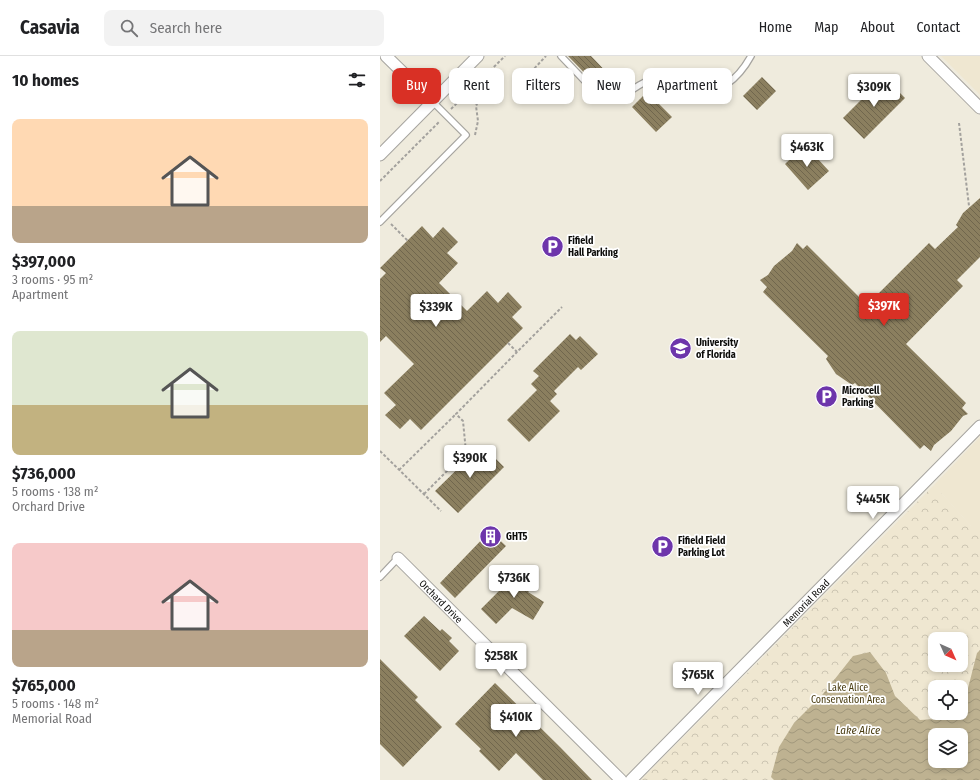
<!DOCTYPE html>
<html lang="en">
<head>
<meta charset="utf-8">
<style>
	body { margin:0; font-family:"Fira Sans Condensed",sans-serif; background:#f2f2f2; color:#202124; height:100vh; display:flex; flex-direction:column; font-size:15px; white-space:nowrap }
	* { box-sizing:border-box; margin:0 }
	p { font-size:13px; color:#757577 }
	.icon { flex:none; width:22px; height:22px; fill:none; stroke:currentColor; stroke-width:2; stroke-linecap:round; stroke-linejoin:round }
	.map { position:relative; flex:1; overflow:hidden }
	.drawer { display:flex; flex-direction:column; background:#fff; width:380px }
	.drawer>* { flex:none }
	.top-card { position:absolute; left:12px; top:12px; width:380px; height:36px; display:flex; gap:8px }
	.needle { width:26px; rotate:135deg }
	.controls { position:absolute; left:548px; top:576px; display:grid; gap:8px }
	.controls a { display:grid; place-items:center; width:40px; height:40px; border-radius:8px; background:#fff; box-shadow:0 2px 6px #0003; font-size:20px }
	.price { position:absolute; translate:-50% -34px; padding:0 9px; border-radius:4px; background:#fff; color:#222; font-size:13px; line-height:26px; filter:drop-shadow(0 1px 2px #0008) }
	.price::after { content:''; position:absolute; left:50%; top:24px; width:12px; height:9px; margin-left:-6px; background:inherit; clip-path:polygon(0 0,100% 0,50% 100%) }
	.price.selected { background:#d93025; color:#fff }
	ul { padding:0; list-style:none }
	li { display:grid; align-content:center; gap:8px; height:212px; padding:0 12px }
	li span { display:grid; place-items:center; height:124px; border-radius:8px; color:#555 }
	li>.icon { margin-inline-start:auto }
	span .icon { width:72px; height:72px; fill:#fffc; stroke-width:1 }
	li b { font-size:17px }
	h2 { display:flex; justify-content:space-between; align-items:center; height:48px; padding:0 12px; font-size:17px }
	.chip { padding:0 14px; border-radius:8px; background:#fff; box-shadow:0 2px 6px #0003; font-size:14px; line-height:36px }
	.chip.selected { background:#d93025; color:#fff }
	header { display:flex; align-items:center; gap:24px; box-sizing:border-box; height:56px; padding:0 20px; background:#fff; border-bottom:1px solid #e0e0e0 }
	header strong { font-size:19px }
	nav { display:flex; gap:22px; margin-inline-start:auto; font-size:14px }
	.search { width:280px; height:36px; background:#f2f2f2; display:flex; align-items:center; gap:10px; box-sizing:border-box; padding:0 14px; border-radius:8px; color:#757577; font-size:15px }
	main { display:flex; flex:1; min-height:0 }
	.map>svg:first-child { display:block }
</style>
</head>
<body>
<header>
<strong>Casavia</strong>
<div class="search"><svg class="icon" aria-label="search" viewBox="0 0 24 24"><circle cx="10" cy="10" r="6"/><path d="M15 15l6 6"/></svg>Search here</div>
<nav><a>Home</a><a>Map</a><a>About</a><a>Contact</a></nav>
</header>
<main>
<section class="drawer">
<h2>10 homes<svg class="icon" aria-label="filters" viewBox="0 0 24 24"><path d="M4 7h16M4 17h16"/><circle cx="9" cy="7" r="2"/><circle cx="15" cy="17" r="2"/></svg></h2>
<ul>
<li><span style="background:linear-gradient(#ffd9b3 70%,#b9a48a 0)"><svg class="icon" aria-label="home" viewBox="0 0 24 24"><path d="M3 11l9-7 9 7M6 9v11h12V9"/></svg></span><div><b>$397,000</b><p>3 rooms · 95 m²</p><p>Apartment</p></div></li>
<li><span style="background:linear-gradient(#dfe7d0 60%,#c2b280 0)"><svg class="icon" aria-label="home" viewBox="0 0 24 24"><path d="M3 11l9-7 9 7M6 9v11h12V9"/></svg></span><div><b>$736,000</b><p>5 rooms · 138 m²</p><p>Orchard Drive</p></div></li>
<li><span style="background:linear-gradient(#f6c9c9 70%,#b9a48a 0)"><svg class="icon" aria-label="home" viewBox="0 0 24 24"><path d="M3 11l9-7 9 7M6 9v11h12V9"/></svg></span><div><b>$765,000</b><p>5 rooms · 148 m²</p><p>Memorial Road</p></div></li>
</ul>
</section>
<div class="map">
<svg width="600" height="724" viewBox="0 0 600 724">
	<defs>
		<pattern id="park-crowns" width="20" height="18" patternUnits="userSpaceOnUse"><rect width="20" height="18" fill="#efe7d1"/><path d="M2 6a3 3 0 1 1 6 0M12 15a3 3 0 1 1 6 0" fill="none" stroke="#ccc5b2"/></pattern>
		<pattern id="water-waves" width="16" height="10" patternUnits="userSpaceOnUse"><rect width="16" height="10" fill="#beb291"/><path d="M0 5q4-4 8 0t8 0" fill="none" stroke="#a2987c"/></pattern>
		<pattern id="building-back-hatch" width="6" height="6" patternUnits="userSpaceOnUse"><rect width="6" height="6" fill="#8b7f5f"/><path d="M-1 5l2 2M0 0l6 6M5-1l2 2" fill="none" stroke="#70664d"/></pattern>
	</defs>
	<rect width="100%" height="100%" fill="#f8f6f0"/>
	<path fill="#efebdd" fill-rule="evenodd" d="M0,0h600v724h-600zM555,583h26v26h-26zM555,631h26v26h-26zM555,679h26v26h-26z"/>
	<path fill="url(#park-crowns)" fill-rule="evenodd" d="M554,429l37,41 9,-6v260h-339zM555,583h26v26h-26zM555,631h26v26h-26zM555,679h26v26h-26z"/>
	<path fill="#efe7d1" d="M561,0h39v39z
		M600,381v83l-8,7 -38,-42z"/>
	<path fill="url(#water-waves)" fill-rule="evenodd" d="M600,594v130h-206l-3,-3 8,-30 15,-24 29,-29 30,-38 17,-4 16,21 9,23 25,24 34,-2 3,-5h4v-9l6,-12 10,-39zM555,679h26v26h-26z"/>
	<path fill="url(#building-back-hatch)" d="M188,0h23l26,27 -11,12z
		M382,21l14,14 -19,19 -14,-14z
		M504,21l21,21 -41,41 -21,-21z
		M267,36l25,25 -16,15 -24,-25z
		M425,89l24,26 -21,19 -23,-26z
		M600,142v59l-23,23 6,6 -57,58 60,59 -4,5 6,6 -5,2 -12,15 -17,14 -3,6 -7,-6 -4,4 -65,-66 -3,2 -16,-11 -10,-15 2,-3 -65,-64 4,-5 -7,-7 8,-5 6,-9 18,-15 5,-8 6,6 4,-4 60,60 62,-62 6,6 23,-22 -2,-2 7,-12z
		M42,170l11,12 10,-11 15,15 -11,11 11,10 -19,20 28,28 20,-20 11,12 10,-11 14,15 -10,10 11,11 -102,102 -11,-11 -10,10 -15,-14 11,-10 -12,-12 30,-29 -28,-28 -6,6v-63l6,-6 -6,-5z
		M190,278l6,6 4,-4 18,18 -17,16 -3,-3 -24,24 3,3 -7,7 10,10 -31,31 -22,-22 30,-30 -6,-6 8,-8 -6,-5z
		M102,389l22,22 -46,46 -23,-22z
		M110,475l16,15 -51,52 -15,-15z
		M141,513l15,15 -8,8 16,10 -11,18 -21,-12 -16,16 -15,-15z
		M44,560l16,15 2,-2 10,9 -3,3 10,10 -19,20 -36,-35z
		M0,603l38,38 -3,3 27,27 -39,40 -23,-23z
		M115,627l65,64 32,33h-49l-27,-27 -17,18 -20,-20 2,-2 -26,-25z"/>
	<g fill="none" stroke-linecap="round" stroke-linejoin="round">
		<defs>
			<path id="service" d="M181,0l40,42c17,9 34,-15 50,-18 14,-1 26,6 39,10 27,9 49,-12 61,-34
				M0,166l86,-87 -33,-33
				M0,521l18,-19"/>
			<g id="minor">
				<path d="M6,0l47,46"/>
				<path d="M548,0l52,52"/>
				<path d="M0,99l98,-99"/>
				<path id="s1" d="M18,502l223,222"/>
				<path id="s2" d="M251,724l349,-354"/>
			</g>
		</defs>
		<use href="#service" stroke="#a6a49f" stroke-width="8"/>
		<use href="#minor" stroke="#a6a49f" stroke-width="13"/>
		<path stroke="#a3a19d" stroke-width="2" stroke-dasharray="3 2" stroke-linecap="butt" d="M151,16l15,-16
			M71,53l54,-53
			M579,67l10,83
			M95,79l3,-14 -2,-15 15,-35
			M0,125l60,-60
			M11,168l17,17
			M128,287l9,9 45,-45
			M0,395l61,60
			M19,414l57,-56
			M44,438l42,-42 -3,-31 -7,-7 61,-62"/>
		<use href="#service" stroke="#fff" stroke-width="5.5"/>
		<use href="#minor" stroke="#fff" stroke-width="11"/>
	</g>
	<defs>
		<symbol id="parking-disc" viewBox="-11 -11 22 22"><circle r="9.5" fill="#6d35ab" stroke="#fff"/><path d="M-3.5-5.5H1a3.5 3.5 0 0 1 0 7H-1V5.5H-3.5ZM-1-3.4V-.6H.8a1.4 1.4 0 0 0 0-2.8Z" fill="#fff"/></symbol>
		<symbol id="university-disc" viewBox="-11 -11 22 22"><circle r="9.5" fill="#6d35ab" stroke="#fff"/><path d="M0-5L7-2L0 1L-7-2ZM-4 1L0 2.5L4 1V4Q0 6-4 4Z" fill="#fff"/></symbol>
		<symbol id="building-disc" viewBox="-11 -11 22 22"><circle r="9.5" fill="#6d35ab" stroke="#fff"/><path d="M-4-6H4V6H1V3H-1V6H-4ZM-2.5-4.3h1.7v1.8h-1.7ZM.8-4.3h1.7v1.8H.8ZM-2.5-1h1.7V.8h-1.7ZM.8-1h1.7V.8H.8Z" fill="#fff"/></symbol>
	</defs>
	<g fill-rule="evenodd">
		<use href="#parking-disc" x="160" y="178" width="25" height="25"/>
		<use href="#university-disc" x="288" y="280" width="25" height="25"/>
		<use href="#parking-disc" x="434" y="328" width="25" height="25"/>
		<use href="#building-disc" x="98" y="468" width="25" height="25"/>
		<use href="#parking-disc" x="270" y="478" width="25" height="25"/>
	</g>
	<g text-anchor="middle" stroke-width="3.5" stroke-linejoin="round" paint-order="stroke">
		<g font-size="10" font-weight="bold" fill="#0d0d0b" stroke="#fff" text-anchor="start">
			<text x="188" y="188">Fifield<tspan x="188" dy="12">Hall Parking</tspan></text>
			<text x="316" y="290">University<tspan x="316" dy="12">of Florida</tspan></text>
			<text x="462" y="338">Microcell<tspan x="462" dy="12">Parking</tspan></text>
			<text x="126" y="484">GHT5</text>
			<text x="298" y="488">Fifield Field<tspan x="298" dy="12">Parking Lot</tspan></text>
		</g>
		<g font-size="10" fill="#0d0d0b" stroke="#fff">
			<text dy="4" stroke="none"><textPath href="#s1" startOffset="61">Orchard Drive</textPath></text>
			<text dy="4" stroke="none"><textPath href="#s2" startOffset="249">Memorial Road</textPath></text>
		</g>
		<g font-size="10" fill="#473a0e" stroke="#fff">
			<text x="468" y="635">Lake Alice<tspan x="468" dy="12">Conservation Area</tspan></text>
		</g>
		<g font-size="11" font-style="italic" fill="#4a3d12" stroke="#fff">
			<text x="478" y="678">Lake Alice</text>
		</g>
	</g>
</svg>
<div class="controls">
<a><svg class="needle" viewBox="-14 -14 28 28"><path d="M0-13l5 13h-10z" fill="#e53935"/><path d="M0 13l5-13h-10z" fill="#757577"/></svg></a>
<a><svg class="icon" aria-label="locate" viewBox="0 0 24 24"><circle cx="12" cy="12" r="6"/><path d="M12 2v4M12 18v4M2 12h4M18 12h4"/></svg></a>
<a><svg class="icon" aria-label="layers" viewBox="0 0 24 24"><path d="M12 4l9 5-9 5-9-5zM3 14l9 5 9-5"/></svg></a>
</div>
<b class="price" style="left:494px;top:52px">$309K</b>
<b class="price" style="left:427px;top:112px">$463K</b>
<b class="price selected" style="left:504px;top:271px">$397K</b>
<b class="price" style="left:56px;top:272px">$339K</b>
<b class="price" style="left:90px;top:423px">$390K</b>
<b class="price" style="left:493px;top:464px">$445K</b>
<b class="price" style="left:134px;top:543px">$736K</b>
<b class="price" style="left:121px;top:621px">$258K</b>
<b class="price" style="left:318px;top:640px">$765K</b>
<b class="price" style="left:136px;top:682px">$410K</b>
<div class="top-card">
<a class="chip selected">Buy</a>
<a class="chip">Rent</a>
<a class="chip">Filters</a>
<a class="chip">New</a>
<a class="chip">Apartment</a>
</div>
</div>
</main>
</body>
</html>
